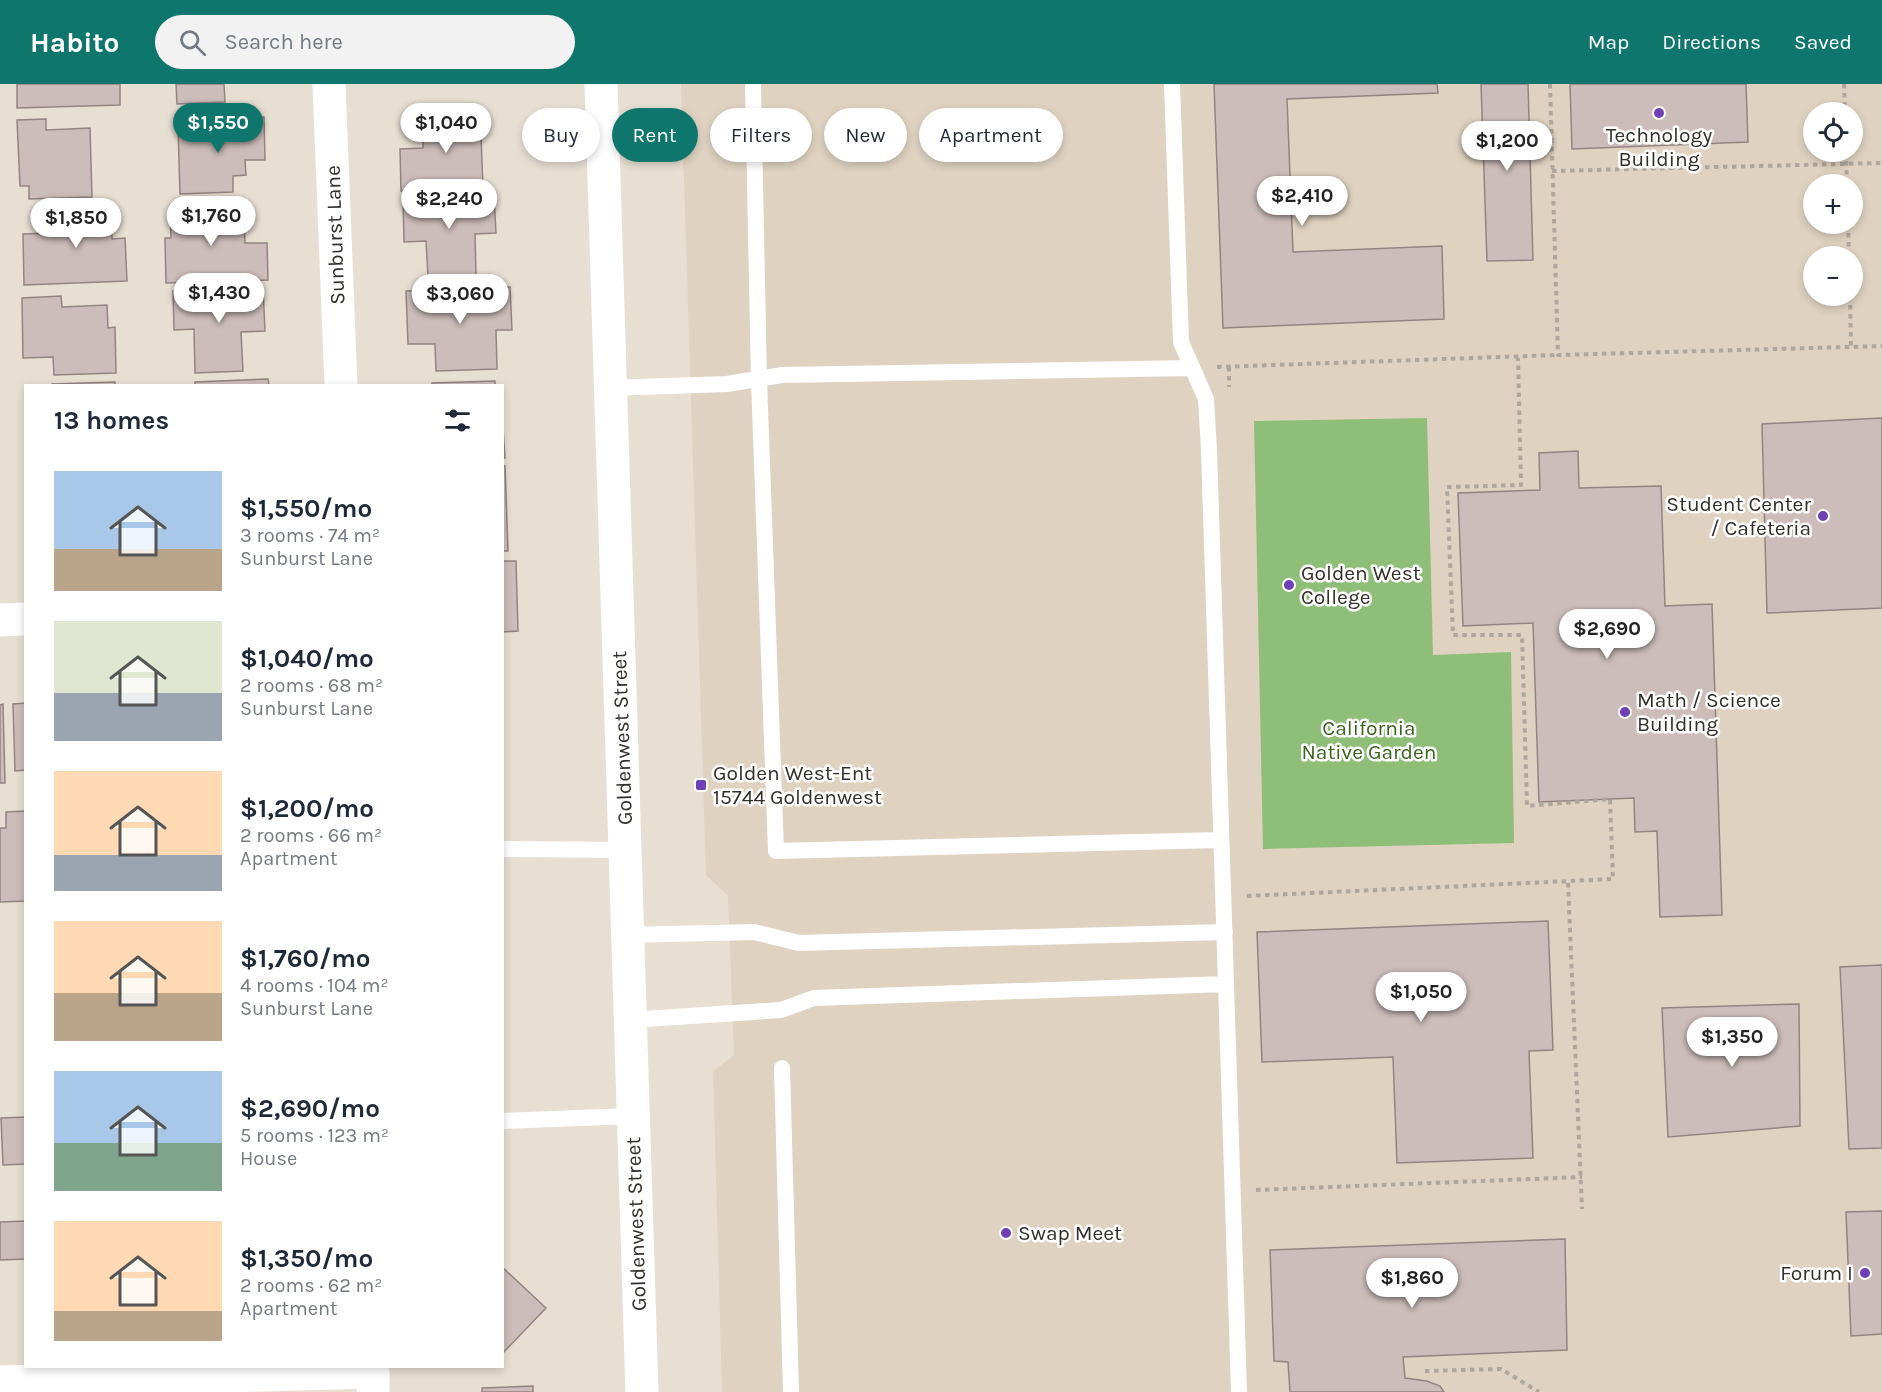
<!DOCTYPE html>
<html lang="en">
<head>
<meta charset="utf-8">
<style>
	body { margin:0; font-family:Karla,sans-serif; background:#f2f2f3; color:#1f2937; height:100vh; display:flex; flex-direction:column; font-size:22px; white-space:nowrap }
	* { box-sizing:border-box; margin:0 }
	p { font-size:20px; color:#747a83 }
	.icon { flex:none; width:33px; height:33px; fill:none; stroke:currentColor; stroke-width:2; stroke-linecap:round; stroke-linejoin:round }
	.map { position:relative; flex:1; overflow:hidden }
	.sheet { position:absolute; left:24px; top:300px; width:480px; height:984px; display:flex; flex-direction:column; background:#fff; border-radius:0px; box-shadow:0 3px 9px #0003 }
	.sheet>* { flex:none }
	.guide { position:absolute; left:522px; top:24px; width:570px; height:54px; display:flex; gap:12px }
	.fabs { position:absolute; left:1803px; top:18px; display:grid; gap:12px }
	.fabs a { display:grid; place-items:center; width:60px; height:60px; border-radius:50%; background:#fff; box-shadow:0 3px 9px #0003; font-size:30px }
	.price { position:absolute; translate:-50% -51px; padding:0 14px; border-radius:21px; background:#fff; color:#222; font-size:20px; line-height:39px; filter:drop-shadow(0 2px 3px #0008) }
	.price::after { content:''; position:absolute; left:50%; top:36px; width:18px; height:14px; margin-left:-9px; background:inherit; clip-path:polygon(0 0,100% 0,50% 100%) }
	.price.current { background:#0f766e; color:#fff }
	ul { padding:0; list-style:none }
	li { display:flex; align-items:center; gap:18px; height:150px; padding:0 30px }
	li span { display:grid; place-items:center; flex:none; width:168px; height:120px; border-radius:0px; color:#555 }
	li>.icon { margin-inline-start:auto }
	span .icon { width:72px; height:72px; fill:#fffc; stroke-width:1 }
	li b { font-size:26px }
	h2 { display:flex; justify-content:space-between; align-items:center; height:72px; padding:0 30px; font-size:26px }
	.pill { padding:0 21px; border-radius:27px; background:#fff; box-shadow:0 3px 9px #0003; font-size:21px; line-height:54px }
	.pill.current { background:#0f766e; color:#fff }
	header { display:flex; align-items:center; gap:36px; box-sizing:border-box; height:84px; padding:0 30px; background:#0f766e; color:#fff }
	header strong { font-size:28px }
	nav { display:flex; gap:33px; margin-inline-start:auto; font-size:21px }
	.search { width:420px; height:54px; background:#f2f2f3; display:flex; align-items:center; gap:15px; box-sizing:border-box; padding:0 21px; border-radius:33px; color:#747a83; font-size:22px }
	.map>svg:first-child { display:block }
</style>
</head>
<body>
<header>
<strong>Habito</strong>
<div class="search"><svg class="icon" aria-label="search" viewBox="0 0 24 24"><circle cx="10" cy="10" r="6"/><path d="M15 15l6 6"/></svg>Search here</div>
<nav><a>Map</a><a>Directions</a><a>Saved</a></nav>
</header>
<div class="map">
<svg width="1882" height="1308" viewBox="0 0 1882 1308">
	<rect width="100%" height="100%" fill="#e8dfd3"/>
	<path fill="#dfd2c0" fill-rule="evenodd" d="M681,0h1201v1308h-1160l-9,-321 21,-16 -6,-159 -22,-21zM1814,28h38v40h-38zM1814,100h38v40h-38zM1814,172h38v40h-38z"/>
	<path fill="#8fbe78" d="M1427,334l6,237 78,-3 3,191 -251,6 -9,-428z"/>
	<path fill="#cdbdba" stroke="#938482" stroke-width="1.5" d="M17,0h103v21l-103,3z
		M176,0h48l1,18 -48,2z
		M1214,0h223l1,9 -151,6 6,153 149,-6 2,73 -221,9z
		M1481,0h47l5,176 -46,1z
		M1570,0h176l2,58 -176,7z
		M480,24l3,80 -82,3 -1,-42 23,-1v-13h13l-1,-26z
		M264,33l1,43h-20l1,15 -13,1v16l-53,2 -2,-68 46,-2v-6z
		M46,35v11l44,-2 2,69 -63,2v-13h-9l-3,-66z
		M494,111l2,38 -21,1 1,41 -48,2 -2,-36 -22,1 -1,-44z
		M229,118l1,17 14,-1 1,25h22l1,37 -102,3 -1,-45h6l-1,-33z
		M111,121l1,34 13,-1 2,43 -103,4 -1,-51 30,-1 -1,-26z
		M510,203l2,43h-16l1,39 -61,2 -1,-27h-27l-2,-53z
		M263,204l2,43 -24,1 2,39 -48,2 -1,-44 -20,1 -1,-39z
		M61,212l1,11 45,-2 1,23 7,-1 1,46 -62,2 -1,-18 -30,1 -1,-60z
		M268,295l1,7h-74v-4z
		M495,297v5h-63v-3z
		M115,298v4h-63v-2z
		M502,330l3,44h-3z
		M1882,334v190l-115,5 -5,-189z
		M1578,367l1,37 82,-2 4,120 47,-2 10,311 -62,2 -3,-86 -22,1 -1,-34 -95,4 -6,-179 -70,3 -5,-133 82,-3 -1,-37z
		M502,382h3l3,85h-6z
		M502,477h14l2,70 -16,1z
		M26,619v67l-11,1 -2,-67z
		M3,620l2,79h-5v-78z
		M26,727v90l-26,1v-74h6v-16z
		M1548,837l5,129 -24,1 4,107 -136,5 -4,-106 -131,5 -5,-130z
		M1882,881v183l-33,1 -9,-182z
		M1799,920l1,122 -132,11 -6,-129z
		M26,1033v47l-23,1 -2,-47z
		M1882,1127v123l-31,2 -5,-124z
		M26,1137v38l-26,1v-38z
		M1565,1155l2,111 -164,7 2,21 22,3 13,5 4,6h-154l-2,-30 -14,-1 -4,-111z
		M502,1183l44,41 -44,46z
		M533,1302v6h-51v-4z"/>
	<g fill="none" stroke-linecap="round" stroke-linejoin="round">
		<path stroke="#aea79d" stroke-width="4" stroke-dasharray="4.5 4.5" stroke-linecap="butt" d="M1550,0l8,271 324,-9
			M1844,0l1,28
			M1846,68l1,32
			M1552,87l330,-8
			M1848,140l1,32
			M1850,212l1,50
			M1217,283l341,-12
			M1229,283v20
			M1568,799l14,326
			M1247,812l366,-17 -3,-80 -83,7 -5,-171h-69l-6,-148 74,-2 -3,-127
			M1256,1106l326,-13
			M1425,1287l76,-2 38,23"/>
		<path stroke="#fff" stroke-width="16" d="M753,0l6,296 17,471 444,-11
			M1172,0l9,258 25,57 3,51 30,942
			M609,304l118,-4 55,-9 410,-7
			M502,765l123,1
			M628,851l126,-3 45,11 426,-11
			M630,936l151,-10 33,-12 412,-14
			M782,984l9,324
			M502,1037l130,-5"/>
		<path stroke="#fff" stroke-width="33" d="M329,0l12,302
			M0,536l26,-1
			M0,1298l373,-10v20"/>
		<path stroke="#fff" stroke-width="33" d="M601,0l41,1308"/>
	</g>
	<g fill="#6f3fb6" stroke="#fff" stroke-width="2">
		<circle cx="1659" cy="29" r="6"/>
		<circle cx="1823" cy="432" r="6"/>
		<circle cx="1289" cy="501" r="6"/>
		<circle cx="1625" cy="628" r="6"/>
		<rect x="695" y="695" width="12" height="12" rx="3"/>
		<circle cx="1006" cy="1149" r="6"/>
		<circle cx="1865" cy="1189" r="6"/>
	</g>
	<g text-anchor="middle" stroke-width="5" stroke-linejoin="round" paint-order="stroke">
		<g font-size="21" fill="#322f2a" stroke="#fff" text-anchor="start">
			<text x="1659" y="58" text-anchor="middle">Technology<tspan x="1659" dy="24">Building</tspan></text>
			<text x="1811" y="427" text-anchor="end">Student Center<tspan x="1811" dy="24">/ Cafeteria</tspan></text>
			<text x="1301" y="496">Golden West<tspan x="1301" dy="24">College</tspan></text>
			<text x="1637" y="623">Math / Science<tspan x="1637" dy="24">Building</tspan></text>
			<text x="713" y="696">Golden West-Ent<tspan x="713" dy="24">15744 Goldenwest</tspan></text>
			<text x="1018" y="1156">Swap Meet</text>
			<text x="1853" y="1196" text-anchor="end">Forum I</text>
		</g>
		<g font-size="21" fill="#322f2a" stroke="#fff">
			<text transform="translate(335 151) rotate(-92)" y="7">Sunburst Lane</text>
			<text transform="translate(622 654) rotate(-92)" y="7">Goldenwest Street</text>
			<text transform="translate(636 1140) rotate(-92)" y="7">Goldenwest Street</text>
		</g>
		<g font-size="21" fill="#38651b" stroke="#fff">
			<text x="1369" y="651">California<tspan x="1369" dy="24">Native Garden</tspan></text>
		</g>
	</g>
</svg>
<div class="fabs">
<a><svg class="icon" aria-label="locate" viewBox="0 0 24 24"><circle cx="12" cy="12" r="6"/><path d="M12 2v4M12 18v4M2 12h4M18 12h4"/></svg></a>
<a>+</a>
<a>−</a>
</div>
<b class="price current" style="left:218px;top:70px">$1,550</b>
<b class="price" style="left:446px;top:70px">$1,040</b>
<b class="price" style="left:1507px;top:88px">$1,200</b>
<b class="price" style="left:1302px;top:143px">$2,410</b>
<b class="price" style="left:449px;top:146px">$2,240</b>
<b class="price" style="left:211px;top:163px">$1,760</b>
<b class="price" style="left:76px;top:165px">$1,850</b>
<b class="price" style="left:219px;top:240px">$1,430</b>
<b class="price" style="left:460px;top:241px">$3,060</b>
<b class="price" style="left:1607px;top:576px">$2,690</b>
<b class="price" style="left:1421px;top:939px">$1,050</b>
<b class="price" style="left:1732px;top:984px">$1,350</b>
<b class="price" style="left:1412px;top:1225px">$1,860</b>
<div class="guide">
<a class="pill">Buy</a>
<a class="pill current">Rent</a>
<a class="pill">Filters</a>
<a class="pill">New</a>
<a class="pill">Apartment</a>
</div>
<section class="sheet">
<h2>13 homes<svg class="icon" aria-label="filters" viewBox="0 0 24 24"><path d="M4 7h16M4 17h16"/><circle cx="9" cy="7" r="2"/><circle cx="15" cy="17" r="2"/></svg></h2>
<ul>
<li><span style="background:linear-gradient(#a9c7e8 65%,#b9a48a 0)"><svg class="icon" aria-label="home" viewBox="0 0 24 24"><path d="M3 11l9-7 9 7M6 9v11h12V9"/></svg></span><div><b>$1,550/mo</b><p>3 rooms · 74 m²</p><p>Sunburst Lane</p></div></li>
<li><span style="background:linear-gradient(#dfe7d0 60%,#9aa5b1 0)"><svg class="icon" aria-label="home" viewBox="0 0 24 24"><path d="M3 11l9-7 9 7M6 9v11h12V9"/></svg></span><div><b>$1,040/mo</b><p>2 rooms · 68 m²</p><p>Sunburst Lane</p></div></li>
<li><span style="background:linear-gradient(#ffd9b3 70%,#9aa5b1 0)"><svg class="icon" aria-label="home" viewBox="0 0 24 24"><path d="M3 11l9-7 9 7M6 9v11h12V9"/></svg></span><div><b>$1,200/mo</b><p>2 rooms · 66 m²</p><p>Apartment</p></div></li>
<li><span style="background:linear-gradient(#ffd9b3 60%,#b9a48a 0)"><svg class="icon" aria-label="home" viewBox="0 0 24 24"><path d="M3 11l9-7 9 7M6 9v11h12V9"/></svg></span><div><b>$1,760/mo</b><p>4 rooms · 104 m²</p><p>Sunburst Lane</p></div></li>
<li><span style="background:linear-gradient(#a9c7e8 60%,#7fa58c 0)"><svg class="icon" aria-label="home" viewBox="0 0 24 24"><path d="M3 11l9-7 9 7M6 9v11h12V9"/></svg></span><div><b>$2,690/mo</b><p>5 rooms · 123 m²</p><p>House</p></div></li>
<li><span style="background:linear-gradient(#ffd9b3 75%,#b9a48a 0)"><svg class="icon" aria-label="home" viewBox="0 0 24 24"><path d="M3 11l9-7 9 7M6 9v11h12V9"/></svg></span><div><b>$1,350/mo</b><p>2 rooms · 62 m²</p><p>Apartment</p></div></li>
</ul>
</section>
</div>
</body>
</html>
